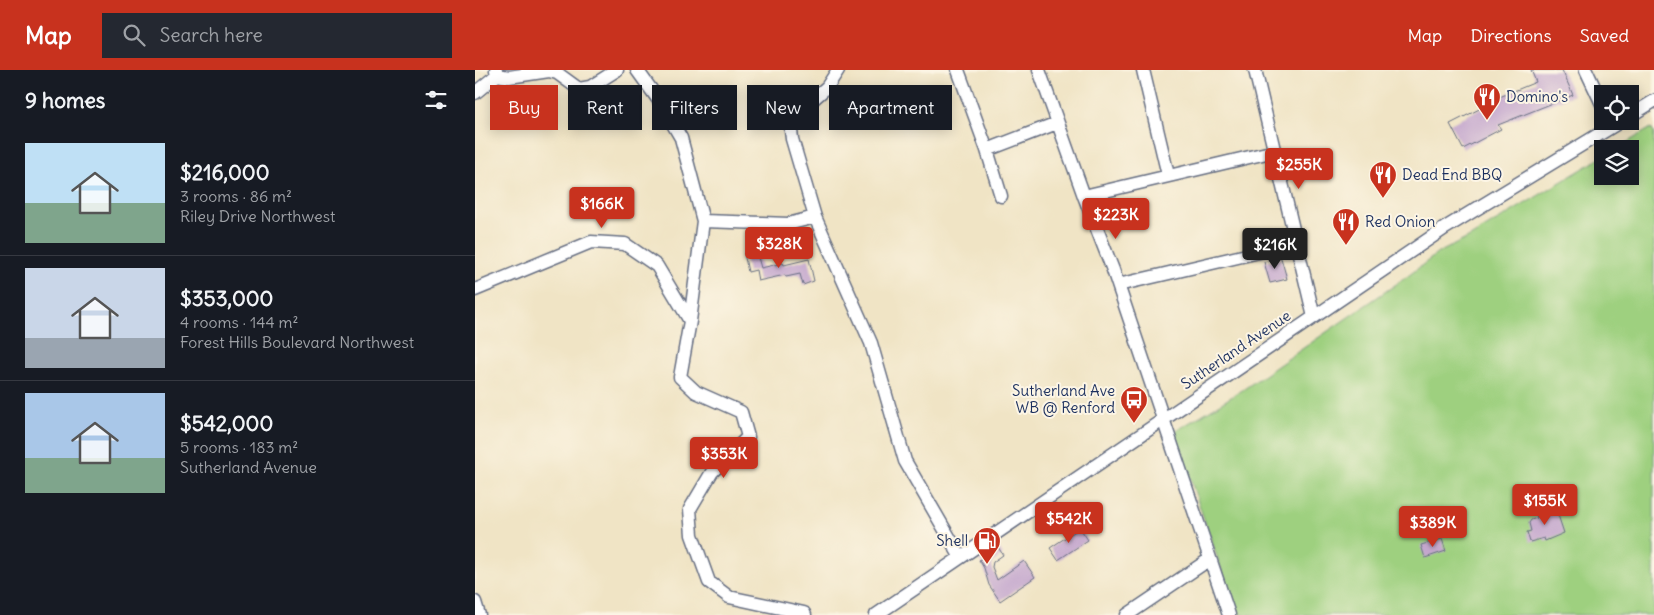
<!DOCTYPE html>
<html lang="en">
<head>
<meta charset="utf-8">
<style>
	body { margin:0; font-family:Delius,sans-serif; background:#242831; color:#f1f3f6; height:100vh; display:flex; flex-direction:column; font-size:19px; white-space:nowrap }
	* { box-sizing:border-box; margin:0 }
	p { font-size:16px; color:#9ea1a6 }
	.icon { flex:none; width:28px; height:28px; fill:none; stroke:currentColor; stroke-width:2; stroke-linecap:round; stroke-linejoin:round }
	.map { position:relative; flex:1; overflow:hidden }
	.sheet { display:flex; flex-direction:column; background:#171b24; width:475px }
	.sheet>* { flex:none }
	.hud { position:absolute; left:15px; top:15px; width:475px; height:45px; display:flex; gap:10px }
	.tools { position:absolute; left:1119px; top:15px; display:grid; gap:10px }
	.tools a { display:grid; place-items:center; width:45px; height:45px; border-radius:0px; background:#171b24; box-shadow:0 2px 12px #0003; font-size:25px }
	.price { position:absolute; translate:-50% -42px; padding:0 11px; border-radius:5px; background:#c8321e; color:#fff; font-size:16px; line-height:32px; filter:drop-shadow(0 1px 2px #0008) }
	.price::after { content:''; position:absolute; left:50%; top:30px; width:15px; height:11px; margin-left:-8px; background:inherit; clip-path:polygon(0 0,100% 0,50% 100%) }
	.price.current { background:#222; color:#fff }
	ul { padding:0; list-style:none }
	li { display:flex; align-items:center; gap:15px; height:125px; padding:0 25px }
	li+li { border-top:1px solid #363941 }
	li span { display:grid; place-items:center; flex:none; width:140px; height:100px; border-radius:0px; color:#555 }
	li>.icon { margin-inline-start:auto }
	span .icon { width:60px; height:60px; fill:#fffc; stroke-width:1 }
	li b { font-size:21px }
	h2 { display:flex; justify-content:space-between; align-items:center; height:60px; padding:0 25px; font-size:21px }
	.chip { padding:0 18px; border-radius:0px; background:#171b24; box-shadow:0 2px 12px #0003; font-size:18px; line-height:45px }
	.chip.current { background:#c8321e; color:#fff }
	header { display:flex; align-items:center; gap:30px; box-sizing:border-box; height:70px; padding:0 25px; background:#c8321e; color:#fff }
	header strong { font-size:24px }
	nav { display:flex; gap:28px; margin-inline-start:auto; font-size:18px }
	.search { width:350px; height:45px; background:#242831; display:flex; align-items:center; gap:12px; box-sizing:border-box; padding:0 18px; border-radius:0px; color:#9ea1a6; font-size:19px }
	main { display:flex; flex:1; min-height:0 }
	.map>svg:first-child { display:block }
</style>
</head>
<body>
<header>
<strong>Map</strong>
<div class="search"><svg class="icon" aria-label="search" viewBox="0 0 24 24"><circle cx="10" cy="10" r="6"/><path d="M15 15l6 6"/></svg>Search here</div>
<nav><a>Map</a><a>Directions</a><a>Saved</a></nav>
</header>
<main>
<section class="sheet">
<h2>9 homes<svg class="icon" aria-label="filters" viewBox="0 0 24 24"><path d="M4 7h16M4 17h16"/><circle cx="9" cy="7" r="2"/><circle cx="15" cy="17" r="2"/></svg></h2>
<ul>
<li><span style="background:linear-gradient(#bfe0f5 60%,#7fa58c 0)"><svg class="icon" aria-label="home" viewBox="0 0 24 24"><path d="M3 11l9-7 9 7M6 9v11h12V9"/></svg></span><div><b>$216,000</b><p>3 rooms · 86 m²</p><p>Riley Drive Northwest</p></div></li>
<li><span style="background:linear-gradient(#c9d6e8 70%,#9aa5b1 0)"><svg class="icon" aria-label="home" viewBox="0 0 24 24"><path d="M3 11l9-7 9 7M6 9v11h12V9"/></svg></span><div><b>$353,000</b><p>4 rooms · 144 m²</p><p>Forest Hills Boulevard Northwest</p></div></li>
<li><span style="background:linear-gradient(#a9c7e8 65%,#7fa58c 0)"><svg class="icon" aria-label="home" viewBox="0 0 24 24"><path d="M3 11l9-7 9 7M6 9v11h12V9"/></svg></span><div><b>$542,000</b><p>5 rooms · 183 m²</p><p>Sutherland Avenue</p></div></li>
</ul>
</section>
<div class="map">
<svg width="1179" height="545" viewBox="0 0 1179 545">
	<rect width="100%" height="100%" fill="#fcf5e5"/>
	<filter id="ink" filterUnits="userSpaceOnUse"><feTurbulence type="fractalNoise" baseFrequency=".02" numOctaves="2"/><feDisplacementMap in="SourceGraphic" scale="10" xChannelSelector="R" yChannelSelector="G"/><feConvolveMatrix kernelMatrix="1 2 1 2 8 2 1 2 1" color-interpolation-filters="sRGB"/></filter>
	<filter id="wash" filterUnits="userSpaceOnUse"><feTurbulence type="fractalNoise" baseFrequency=".0096" numOctaves="4" result="noise"/><feDisplacementMap in="SourceGraphic" scale="20" xChannelSelector="R" yChannelSelector="G"/><feGaussianBlur stdDeviation="1.12" result="paint"/><feColorMatrix in="noise" values="0 0 0 0 0 0 0 0 0 0 0 0 0 0 0 0 0 1.4 0 .05"/><feComposite in="paint" operator="in"/></filter>
	<g filter="url(#wash)">
		<rect width="100%" height="100%" fill="#f0e4c5"/>
		<path fill="#9ed07f" stroke="#5c806e" d="M1176,58l3,5v482h-417l-63,-183 67,-41 167,-115 30,-23 32,-16 132,-80 1,19h27v-27h-14z"/>
		<g id="blocks">
			<path fill="#c4a7cd" d="M1056,0h31l11,25 -75,30 3,4 -38,20 -13,-25 47,-24v-2l39,-16z
				M281,180l5,18 22,-5 1,2 25,-6 5,22 -11,4 -3,-11 -14,3 -1,-2 -27,6 -2,-11 -8,2 -4,-19z
				M806,188l6,21 -17,4 -6,-21z
				M1081,439l8,24 -19,8 -1,-3 -14,4 -3,-10 4,-1 -2,-8 2,-3 6,-2 -1,-5z
				M605,458l8,12 -30,20 -8,-12z
				M967,469l4,12 -21,7 -4,-13z
				M523,477l5,8 -10,7 -1,5 5,13 27,-19 11,16 -35,24 -11,-16 -5,-17 -5,-8z"/>
		</g>
	</g>
	<g filter="url(#ink)">
		<use href="#blocks" fill-opacity="0" stroke="#666e82" stroke-width="1"/>
		<g fill="none" stroke-linecap="round" stroke-linejoin="round">
			<defs>
				<path id="minor" d="M162,0l23,32 21,36 22,83 -13,100 -10,56 16,15 45,20 7,25 -36,35 -22,37 2,26 17,47 20,15 75,16 1,2
					M363,0l-11,17 -24,21 -13,14 2,17 23,78 56,126 34,118 55,95
					M483,0l29,80 14,46
					M564,0l45,126 29,74 116,345
					M668,0l25,105
					M780,0l59,247
					M1111,0l17,36
					M22,5l12,2 40,-6 8,2 22,16 11,-2 27,-17
					M0,23l22,-18 -1,-5
					M1155,46l24,-15
					M512,80l70,-27
					M609,126l191,-45
					M228,151l85,3 27,-7
					M643,215l180,-42
					M0,220l116,-48 34,2 32,22 33,55
					M0,532l4,13
					M401,545l569,-387 176,-107
					M652,545l83,-56"/>
			</defs>
			<use href="#minor" stroke="#666e82" stroke-width="15"/>
			<use href="#minor" stroke="#fff" stroke-width="12"/>
		</g>
	</g>
	<defs>
		<symbol id="restaurant-pin" viewBox="-11 -11 22 30"><path d="M0 17L-7.5 6A9.5 9.5 0 1 1 7.5 6Z" fill="#c8321e" stroke="#fcf5e5"/><path d="M-5-6h1v4h1v-4h1v4h1v-4h1v5L-1.5 .5V6h-2V.5L-5-1ZM5-6V6H3V1.5H1.5Q1.5-4 5-6Z" fill="#fff"/></symbol>
		<symbol id="bus-pin" viewBox="-11 -11 22 30"><path d="M0 17L-7.5 6A9.5 9.5 0 1 1 7.5 6Z" fill="#c8321e" stroke="#fcf5e5"/><path d="M-5-6H5V4H4V6H2V4H-2V6H-4V4H-5ZM-3.5-4V0h7V-4ZM-3.5 1.2v1.5H-2V1.2ZM2 1.2v1.5H3.5V1.2Z" fill="#fff"/></symbol>
		<symbol id="fuel-pin" viewBox="-11 -11 22 30"><path d="M0 17L-7.5 6A9.5 9.5 0 1 1 7.5 6Z" fill="#c8321e" stroke="#fcf5e5"/><path d="M-5.5-6h7V0h2V4h1.3V-2.5L3-4.5l.8-.8L6-3V5H2.5V1h-1V6h-7ZM-4.2-4.7v3.2H.2V-4.7Z" fill="#fff"/></symbol>
	</defs>
	<g fill-rule="evenodd">
		<use href="#restaurant-pin" x="996" y="11" width="32" height="43"/>
		<use href="#restaurant-pin" x="892" y="89" width="32" height="43"/>
		<use href="#restaurant-pin" x="855" y="136" width="32" height="43"/>
		<use href="#bus-pin" x="643" y="314" width="32" height="43"/>
		<use href="#fuel-pin" x="496" y="455" width="32" height="43"/>
	</g>
	<g text-anchor="middle" stroke-width="4" stroke-linejoin="round" paint-order="stroke">
		<g font-size="15" fill="#1b2f5e" stroke="#fcf5e5" text-anchor="start">
			<text x="1031" y="32">Domino's</text>
			<text x="927" y="110">Dead End BBQ</text>
			<text x="890" y="157">Red Onion</text>
			<text x="640" y="326" text-anchor="end">Sutherland Ave<tspan x="640" dy="17">WB @ Renford</tspan></text>
			<text x="493" y="476" text-anchor="end">Shell</text>
		</g>
		<g font-size="15" fill="#1b2f5e" stroke="#fcf5e5">
			<text transform="translate(761 280) rotate(-34)" y="5">Sutherland Avenue</text>
		</g>
	</g>
</svg>
<div class="tools">
<a><svg class="icon" aria-label="locate" viewBox="0 0 24 24"><circle cx="12" cy="12" r="6"/><path d="M12 2v4M12 18v4M2 12h4M18 12h4"/></svg></a>
<a><svg class="icon" aria-label="layers" viewBox="0 0 24 24"><path d="M12 4l9 5-9 5-9-5zM3 14l9 5 9-5"/></svg></a>
</div>
<b class="price" style="left:824px;top:120px">$255K</b>
<b class="price" style="left:127px;top:159px">$166K</b>
<b class="price" style="left:641px;top:170px">$223K</b>
<b class="price" style="left:304px;top:199px">$328K</b>
<b class="price current" style="left:800px;top:200px">$216K</b>
<b class="price" style="left:249px;top:409px">$353K</b>
<b class="price" style="left:1070px;top:456px">$155K</b>
<b class="price" style="left:594px;top:474px">$542K</b>
<b class="price" style="left:958px;top:478px">$389K</b>
<div class="hud">
<a class="chip current">Buy</a>
<a class="chip">Rent</a>
<a class="chip">Filters</a>
<a class="chip">New</a>
<a class="chip">Apartment</a>
</div>
</div>
</main>
</body>
</html>
